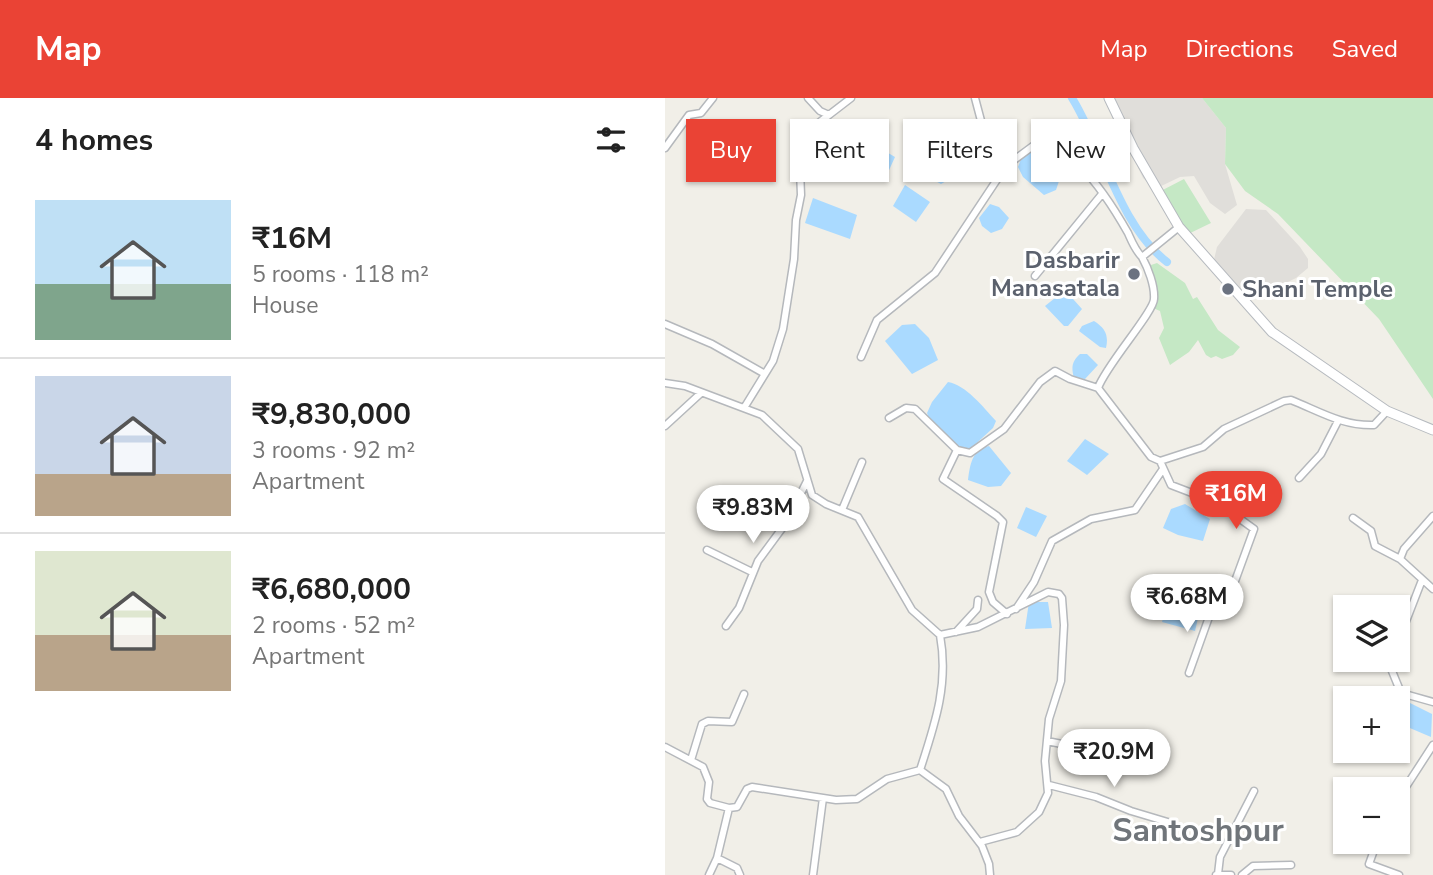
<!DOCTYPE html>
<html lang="en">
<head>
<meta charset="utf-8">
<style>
	body { margin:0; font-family:"Nunito Sans",sans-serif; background:#f6f6f6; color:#222; height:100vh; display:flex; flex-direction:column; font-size:26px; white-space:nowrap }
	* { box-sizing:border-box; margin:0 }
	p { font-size:23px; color:#767676 }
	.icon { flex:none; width:38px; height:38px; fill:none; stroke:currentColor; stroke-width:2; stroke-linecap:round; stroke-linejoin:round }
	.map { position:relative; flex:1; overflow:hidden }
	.panel { display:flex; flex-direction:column; background:#fff; width:665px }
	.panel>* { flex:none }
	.guide { position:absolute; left:21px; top:21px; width:640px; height:63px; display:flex; gap:14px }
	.controls { position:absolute; left:668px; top:497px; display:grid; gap:14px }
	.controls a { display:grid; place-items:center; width:77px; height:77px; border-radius:0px; background:#fff; box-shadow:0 2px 5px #0004; font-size:35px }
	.price { position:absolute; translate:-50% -60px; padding:0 16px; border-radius:24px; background:#fff; color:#222; font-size:23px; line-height:46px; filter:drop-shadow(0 2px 4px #0008) }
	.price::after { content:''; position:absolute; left:50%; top:42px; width:21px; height:16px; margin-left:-10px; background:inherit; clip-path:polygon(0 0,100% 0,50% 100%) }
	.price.selected { background:#ea4335; color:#fff }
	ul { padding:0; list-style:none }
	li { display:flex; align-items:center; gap:21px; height:175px; padding:0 35px }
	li+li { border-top:2px solid #e0e0e0 }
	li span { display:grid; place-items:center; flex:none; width:196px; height:140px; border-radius:0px; color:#555 }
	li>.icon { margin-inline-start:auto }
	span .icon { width:84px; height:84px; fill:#fffc; stroke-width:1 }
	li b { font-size:30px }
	h2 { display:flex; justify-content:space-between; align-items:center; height:84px; padding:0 35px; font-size:30px }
	.tag { padding:0 24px; border-radius:0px; background:#fff; box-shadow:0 2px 5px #0004; font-size:24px; line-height:63px }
	.tag.selected { background:#ea4335; color:#fff }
	header { display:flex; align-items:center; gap:42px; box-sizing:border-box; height:98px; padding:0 35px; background:#ea4335; color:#fff }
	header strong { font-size:33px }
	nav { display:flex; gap:38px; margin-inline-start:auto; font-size:24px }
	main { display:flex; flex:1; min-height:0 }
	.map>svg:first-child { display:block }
</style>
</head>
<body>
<header>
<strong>Map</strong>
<nav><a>Map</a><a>Directions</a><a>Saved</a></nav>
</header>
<main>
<section class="panel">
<h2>4 homes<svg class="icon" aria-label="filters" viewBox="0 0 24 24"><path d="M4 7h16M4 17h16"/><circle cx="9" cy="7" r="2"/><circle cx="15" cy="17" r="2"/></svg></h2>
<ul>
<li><span style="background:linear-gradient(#bfe0f5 60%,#7fa58c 0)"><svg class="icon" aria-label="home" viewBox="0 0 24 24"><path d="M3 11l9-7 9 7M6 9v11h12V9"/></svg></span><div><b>₹16M</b><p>5 rooms · 118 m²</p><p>House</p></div></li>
<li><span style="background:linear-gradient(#c9d6e8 70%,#b9a48a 0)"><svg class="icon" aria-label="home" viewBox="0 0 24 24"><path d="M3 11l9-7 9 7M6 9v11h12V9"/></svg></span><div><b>₹9,830,000</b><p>3 rooms · 92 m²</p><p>Apartment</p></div></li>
<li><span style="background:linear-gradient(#dfe7d0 60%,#b9a48a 0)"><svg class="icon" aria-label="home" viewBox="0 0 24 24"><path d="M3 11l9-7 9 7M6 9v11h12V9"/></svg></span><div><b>₹6,680,000</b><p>2 rooms · 52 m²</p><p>Apartment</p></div></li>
</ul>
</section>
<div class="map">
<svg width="768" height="777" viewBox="0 0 768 777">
	<rect width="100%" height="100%" fill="#f1efe8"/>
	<path fill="#e0deda" d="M439,0h98l24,30 -1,36 12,41 -12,9 -15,-11 -16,-27 -14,1 -25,12 -12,-11z
		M581,111l20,1 34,37 8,12v9l-12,10 -49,24 -34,-38 4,-17z"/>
	<path fill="#c5e8c5" d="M537,0h231v301l-54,-80 -101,-105 -33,-23 -20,-27 1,-36z
		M519,81l27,44 -29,14 -27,-43z
		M492,165l28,20 8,16 4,-2 21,33 22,17 -7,8 -11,4 -6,-3 -5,2 -5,-3 -8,-15 -9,12 -19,13 -11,-27 5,-10 -4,-17 -7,-3 5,-10 -8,-28 1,-5z"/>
	<path fill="#aadaff" d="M259,40l7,1c5,13 18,19 21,33l-4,8 -7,4 -11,-6 -18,-18 5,-15z
		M208,46l22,13 -10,22 -18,-13z
		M366,53l25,19 4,8 -4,12 -12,5 -21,-18 -5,-10 3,-8z
		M240,87l25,17 -14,20 -23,-16z
		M148,100l44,17 -7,24 -45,-16z
		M325,106l9,3 10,11 -7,11 -11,4 -9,-7 -3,-8z
		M400,192l17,19 -14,17h-4l-19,-20z
		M429,223c11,7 15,14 12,27l-6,-1 -21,-16 3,-5z
		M250,226l14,14 9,22 -26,14 -27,-33 17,-16z
		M415,256h7l11,11 -13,14 -11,-1c-3,-11 -2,-17 6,-24z
		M283,284c18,3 35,25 48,39l-3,7 -25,23c-16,-5 -35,-21 -41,-38l5,-11z
		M420,341l24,15 -22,21 -20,-14z
		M324,348l22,27 -10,13 -13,1 -20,-7c2,-15 4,-31 21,-34z
		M520,406l25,15 -7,22 -25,-6 -15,-7 8,-19z
		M361,409l21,9 -11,21 -19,-9z
		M512,500l23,12 -5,21 -33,-9 6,-21z
		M364,504h19l4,26 -27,1z
		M733,604l12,1 22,11 -1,23 -33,-14z"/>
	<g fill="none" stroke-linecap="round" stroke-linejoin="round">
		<path stroke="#aadaff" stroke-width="8" d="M407,0c31,50 47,127 95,164"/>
		<defs>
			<path id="street" d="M143,0l12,13 9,4
				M310,0l9,34 22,34
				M0,50l24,-33 12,-2 12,-15
				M370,178l67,-82
				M0,226l47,20 53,30
				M196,259l16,-37 58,-47 71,-107 31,-23c38,1 74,60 91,90 4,9 7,17 14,24l37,-30
				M0,285l20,3 77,29 36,34 14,46 14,9 32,13 54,93 28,25c9,49 -5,89 -20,135
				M433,290c8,-23 56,-76 56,-89 1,-13 -6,-31 -12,-42
				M79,310l29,-47 10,-32 11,-70 2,-39 5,-25 -2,-50 13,-17 39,-30
				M224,320l17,-10 9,1 42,41 13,3 34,-24 36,-47 15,-11 15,8 28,9 53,69 9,4 43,-14 21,-18 60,-28 7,-1c28,11 51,26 83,25l13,-14
				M0,328l36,-33
				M292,352l-14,29 54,37 6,6 -14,70 4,10 14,12
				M495,363l11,24 47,18 36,26 -27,74c-19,3 -36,-14 -56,-14
				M634,380l22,-24 17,-33
				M177,412l20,-48
				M768,418l-29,33 -4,10 33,30
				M688,420l18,13 4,15 25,13
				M42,452l45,22
				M351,511l18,-27 18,-41 39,-22 44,-9 28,-41
				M61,528l13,-18 19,-47 28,-38 21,-42
				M291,534l21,-23 1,-9
				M275,537l38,-8 70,-35 11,2 3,4 2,27 -3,56 -12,38 -4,42 3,32 -9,19 -22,20 -37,10
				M733,544l24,-62
				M726,562l1,11 9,22 32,9
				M524,575l25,-70
				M382,643l97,20
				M0,649l38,20 6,15 -2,17 3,4 19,5 8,-1 10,-18 5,-2 84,13 21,-1 30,-20 33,-9 26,19 13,27 23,30 7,18 1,11
				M26,662l11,-36 6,-3 24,1 12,-28
				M384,687l47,12 35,14 40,12
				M733,701l35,-54
				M712,744l-8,22 30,11
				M52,760l20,10 3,7
				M553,776l2,-17 34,-66
				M44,777l8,-17 12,-50
				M148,777l10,-77
				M551,777h15
				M577,777l11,-9 38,-1"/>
			<path id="secondary" d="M444,0l24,50 46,79 93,105 115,79 46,19"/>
		</defs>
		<use href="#street" stroke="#b5b8bc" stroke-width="9"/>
		<use href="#secondary" stroke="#b6babf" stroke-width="11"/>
		<use href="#street" stroke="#fff" stroke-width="6"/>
		<use href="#secondary" stroke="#fff" stroke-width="9"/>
	</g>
	<g fill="#6b7280" stroke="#fff" stroke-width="2.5">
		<circle cx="469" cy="176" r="7"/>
		<circle cx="563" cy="191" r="7"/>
	</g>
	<g text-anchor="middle" stroke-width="6" stroke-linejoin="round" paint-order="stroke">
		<g font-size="24" font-weight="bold" fill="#5b616d" stroke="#fff" text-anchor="end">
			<text x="455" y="170">Dasbarir<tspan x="455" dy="28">Manasatala</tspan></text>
			<text x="577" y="199" text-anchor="start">Shani Temple</text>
		</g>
		<g font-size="32" font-weight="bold" fill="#70757a" stroke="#fff">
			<text x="533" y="743">Santoshpur</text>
		</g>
	</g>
</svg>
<div class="controls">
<a><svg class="icon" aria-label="layers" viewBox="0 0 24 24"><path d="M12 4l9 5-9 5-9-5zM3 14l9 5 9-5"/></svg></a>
<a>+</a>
<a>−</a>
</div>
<b class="price selected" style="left:571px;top:433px">₹16M</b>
<b class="price" style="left:88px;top:447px">₹9.83M</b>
<b class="price" style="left:522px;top:536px">₹6.68M</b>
<b class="price" style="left:449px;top:691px">₹20.9M</b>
<div class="guide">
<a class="tag selected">Buy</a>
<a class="tag">Rent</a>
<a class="tag">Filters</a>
<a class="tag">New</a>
</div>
</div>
</main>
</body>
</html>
